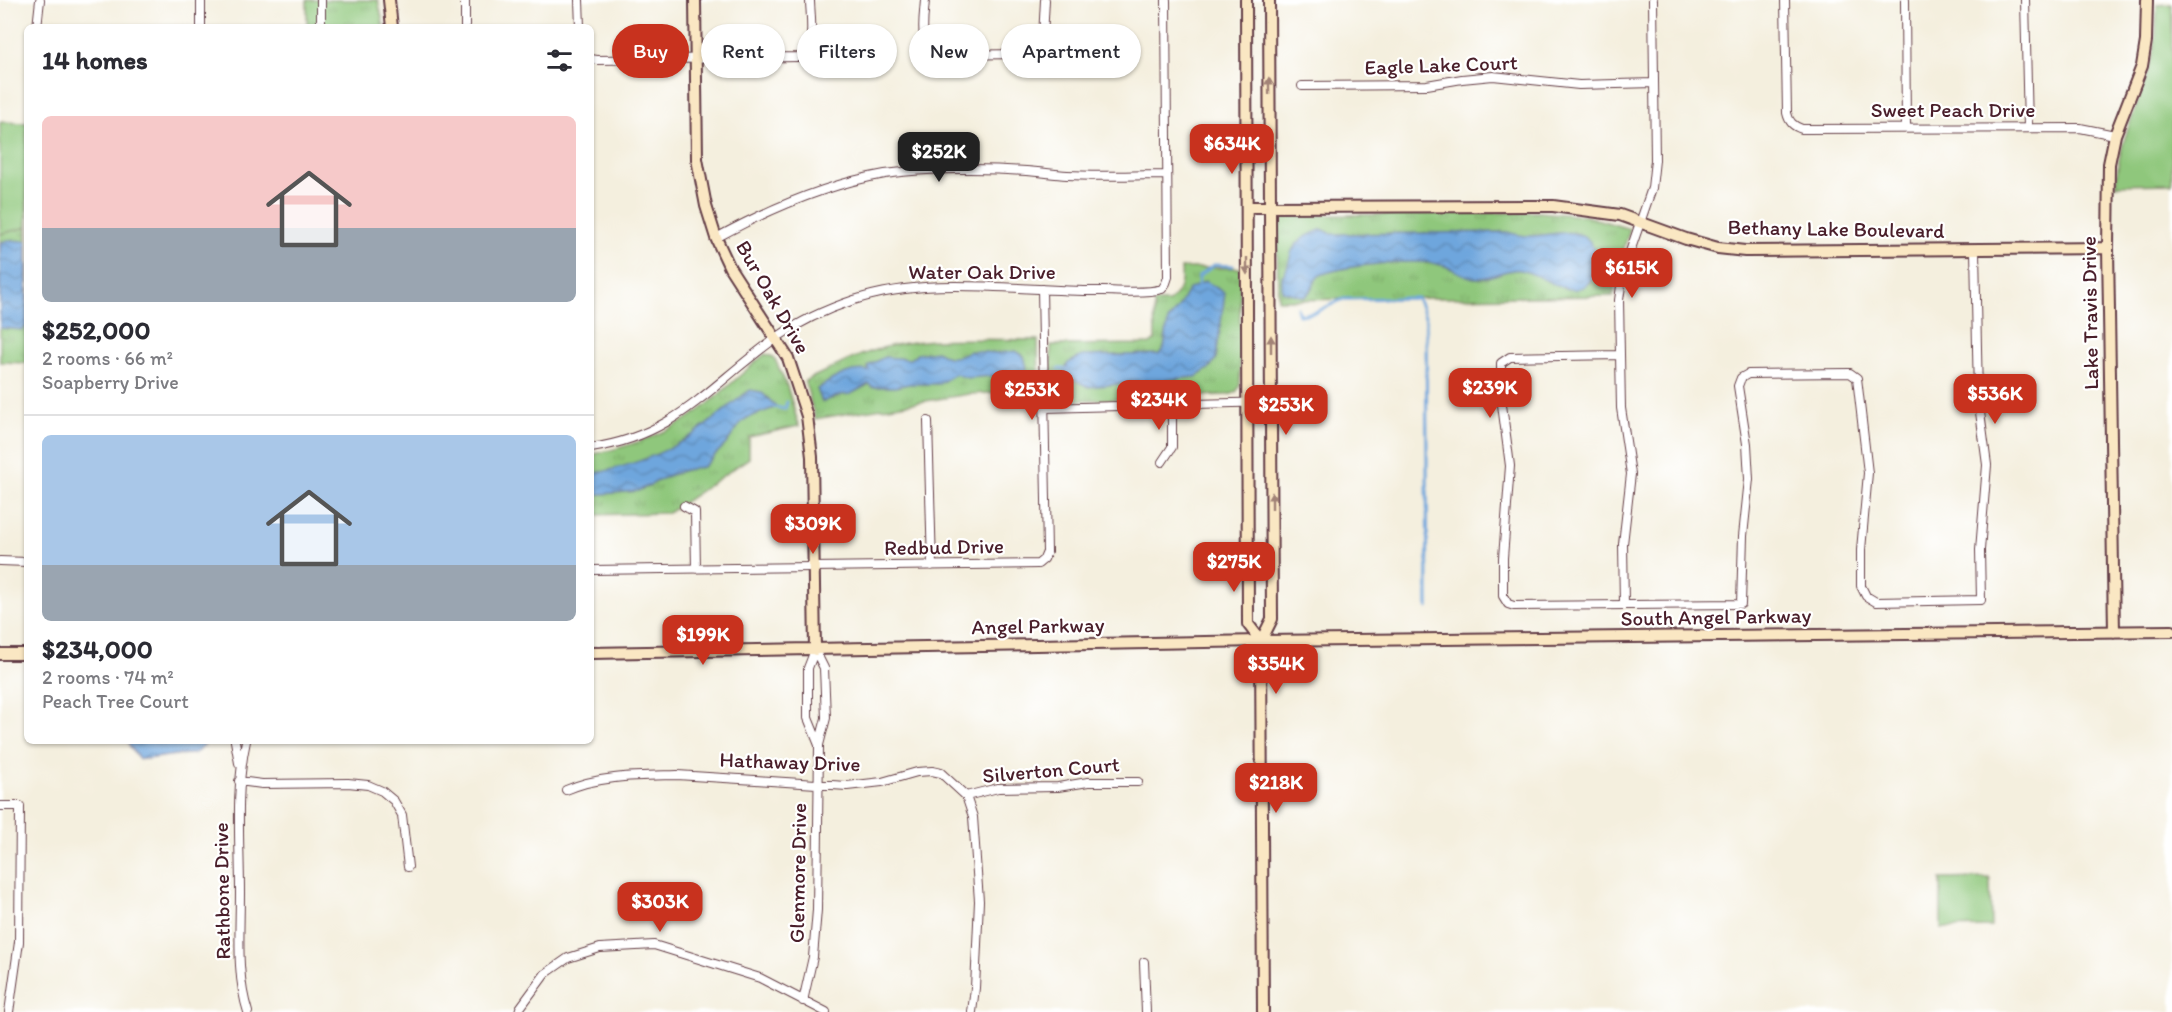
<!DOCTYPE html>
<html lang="en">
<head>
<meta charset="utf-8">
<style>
	body { margin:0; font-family:Itim,sans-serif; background:#f7f7f7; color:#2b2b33; height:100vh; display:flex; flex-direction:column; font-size:22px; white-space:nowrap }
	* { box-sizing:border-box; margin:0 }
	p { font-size:20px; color:#7c7c81 }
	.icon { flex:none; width:33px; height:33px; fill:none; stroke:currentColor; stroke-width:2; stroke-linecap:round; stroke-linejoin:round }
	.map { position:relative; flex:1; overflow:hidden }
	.side { position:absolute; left:24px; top:24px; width:570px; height:720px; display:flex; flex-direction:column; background:#fff; border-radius:9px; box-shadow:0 2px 4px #0004 }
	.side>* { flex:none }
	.guide { position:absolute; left:612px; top:24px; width:570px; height:54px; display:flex; gap:12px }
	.price { position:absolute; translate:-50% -51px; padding:0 14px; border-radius:12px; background:#c8321e; color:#fff; font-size:20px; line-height:39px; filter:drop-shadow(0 2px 3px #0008) }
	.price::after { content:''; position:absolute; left:50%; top:36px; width:18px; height:14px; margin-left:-9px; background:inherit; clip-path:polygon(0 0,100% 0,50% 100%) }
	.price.selected { background:#222; color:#fff }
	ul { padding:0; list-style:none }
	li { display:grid; align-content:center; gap:12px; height:318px; padding:0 18px }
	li+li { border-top:2px solid #e1e1e2 }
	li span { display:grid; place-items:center; height:186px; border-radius:9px; color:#555 }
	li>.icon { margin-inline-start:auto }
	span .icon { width:108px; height:108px; fill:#fffc; stroke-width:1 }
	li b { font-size:26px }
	h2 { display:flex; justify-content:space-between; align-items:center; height:72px; padding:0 18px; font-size:26px }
	.pill { padding:0 21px; border-radius:27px; background:#fff; box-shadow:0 2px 4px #0004; font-size:21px; line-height:54px }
	.pill.selected { background:#c8321e; color:#fff }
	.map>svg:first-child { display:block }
</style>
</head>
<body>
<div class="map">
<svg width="2172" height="1012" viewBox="0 0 2172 1012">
	<defs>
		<pattern id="grass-tufts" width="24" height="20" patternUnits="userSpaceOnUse" patternTransform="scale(1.5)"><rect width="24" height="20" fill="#8fc77b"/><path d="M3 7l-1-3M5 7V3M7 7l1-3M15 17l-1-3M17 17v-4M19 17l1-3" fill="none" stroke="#7daa6a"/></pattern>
		<pattern id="water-waves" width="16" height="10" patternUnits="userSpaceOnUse" patternTransform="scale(1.5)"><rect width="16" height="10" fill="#6ea6dd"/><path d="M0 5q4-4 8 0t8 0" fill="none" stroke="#5c87b3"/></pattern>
	</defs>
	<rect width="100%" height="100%" fill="#fff"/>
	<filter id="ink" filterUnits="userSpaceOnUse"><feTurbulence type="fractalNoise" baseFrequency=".0167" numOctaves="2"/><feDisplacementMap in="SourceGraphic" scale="12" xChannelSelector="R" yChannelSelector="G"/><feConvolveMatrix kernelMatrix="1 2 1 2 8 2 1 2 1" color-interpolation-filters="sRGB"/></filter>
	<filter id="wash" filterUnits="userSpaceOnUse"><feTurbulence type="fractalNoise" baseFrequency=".008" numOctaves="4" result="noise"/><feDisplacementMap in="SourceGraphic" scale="24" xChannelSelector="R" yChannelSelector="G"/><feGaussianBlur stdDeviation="1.35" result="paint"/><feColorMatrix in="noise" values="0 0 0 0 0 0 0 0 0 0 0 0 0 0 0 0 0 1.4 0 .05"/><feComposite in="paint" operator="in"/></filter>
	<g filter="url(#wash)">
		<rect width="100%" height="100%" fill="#f4efde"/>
		<path fill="url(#grass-tufts)" stroke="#6c7353" stroke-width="1.5" d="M307,0h71l6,27h-77z
			M1539,212l47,4 44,13 -13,40 -4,27 -335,4 -1,-78 5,-6z
			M27,227v136l-27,-1v-128z
			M1181,268h59v117c-3,8 -6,9 -14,10l-167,6 -5,-1 -3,-5v-50l99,-1 5,-4 -1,-38h15c12,-11 13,-18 12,-34z
			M1038,340l1,51 -70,3 -154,25 -10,-38c27,-13 55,-28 85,-35 45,-10 102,-6 148,-6z
			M765,354l9,3 13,29 12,40 -50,11v21l-81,55 -77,2v-60c43,-10 84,-23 118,-52 19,-16 36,-33 56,-49z"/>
		<path fill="#8fc77b" stroke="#6c7353" stroke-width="1.5" d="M2172,4v180l-56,1c2,-50 30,-90 38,-138 3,-14 2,-29 3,-42z
			M0,122l27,1v104l-27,7z
			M1990,878l1,49 -50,1v-49z"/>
		<path fill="url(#water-waves)" stroke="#5c6284" stroke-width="1.5" d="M1322,229l10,5 175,-2c7,2 15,4 22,4 21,1 56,-15 65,14 3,8 3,18 -1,26 -2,7 -10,12 -17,13 -19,2 -39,-17 -56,-19 -12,-2 -28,8 -40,8 -15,1 -25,-10 -39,-13 -25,-7 -92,0 -118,9 -11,3 -8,18 -19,23l-22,-6v-15c8,-8 6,-18 11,-27 6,-11 19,-15 29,-20z
			M7,240l20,1v83l-4,6 -23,-2v-85z
			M1205,281l20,12 -9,66 -6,9 -14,9 -108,10 -25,-13 5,-11 14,-7 77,-2 5,-6 4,-27 10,-13 10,-18z
			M936,351l12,6h7l15,-6 29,2 17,-2 8,5 3,12 -4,7 -8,3 -22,-2 -26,2 -12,-4 -16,10h-30l-14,3h-23l-3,-3 -18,10 -10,1 -19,7 -5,-13c15,-10 33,-22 52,-18l-1,-5 16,-9 26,2 7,-5z
			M750,390l11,2 16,15 -30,11 -6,5 -15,21 -23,23 -18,3 -17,6 -30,15 -47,4v-21c41,-8 81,-22 115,-49 15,-11 28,-24 44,-35z
			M128,741h76v5l-10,8c-19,-1 -36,5 -55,5l-10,-14z"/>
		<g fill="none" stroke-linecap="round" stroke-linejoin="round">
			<path stroke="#6ea6dd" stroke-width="3" d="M1198,287l1,-11 15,-11 19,1
				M1297,308l2,7 17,-3 27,-13 74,-1 9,21 2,289
				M1058,369h10
				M774,407l11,2 2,-7"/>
		</g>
	</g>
	<g filter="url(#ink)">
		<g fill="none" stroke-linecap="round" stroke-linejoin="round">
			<defs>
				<path id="street" d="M201,0v27
					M321,0v27
					M465,0v27
					M579,0l1,27
					M925,0c-1,18 -8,49 14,55l91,-1c8,-3 11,-8 13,-17l2,-37
					M1785,0l2,113c2,9 6,13 15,16l278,-1 35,7
					M1905,0l1,128
					M2025,0l3,128
					M37,27l3,-27
					M591,59l6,1 202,-3c18,-8 11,-41 11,-57
					M1302,86l125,-1 35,-6 31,-3 86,9 75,-2
					M716,238c51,-28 112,-54 169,-64 43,-6 99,-6 141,-3 14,1 27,3 41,4 33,2 67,0 100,0
					M1620,355l-110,2 -9,6v34l9,69 -7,92v38l5,8 6,2 227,-2 2,-68 6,-57 -2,-35 -9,-58 3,-8 7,-4 102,-1 7,5 11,95 -7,77v36l5,10 10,6 105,-2 -1,-50 7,-85 -9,-68 -3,-147
					M1044,408l227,-6
					M928,421l4,145
					M591,448c85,-12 120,-64 185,-110 23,-16 51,-29 78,-38 80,-26 166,-8 249,-9 16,0 43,3 59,-2l4,-6 2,-6 -2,-277
					M1162,462l10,-15v-42
					M684,506l11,6 1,57
					M0,561l27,1
					M591,570l447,-6 6,-5 3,-7 -5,-263
					M1624,604l-1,-60 8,-70 -10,-66 -2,-108 4,-28 29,-84 3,-28 -2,-160
					M815,650l9,18 2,50 -7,27 -11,-27v-50z
					M235,741l4,22
					M246,741c-11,49 -6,101 -6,152 0,39 -4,82 8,119
					M239,781l23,3 86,-1 20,2 14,6 12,10 8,14 6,52
					M566,790c34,-15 75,-14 111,-15l170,11 35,-4 35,-10 15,-1 9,2 25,23 7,21 6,84 -4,87 -3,24
					M966,796l32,-8 60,-1 30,-5h50
					M0,806h20l-1,136 -10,70
					M1144,962l2,50
					M803,1001l10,-44 4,-47 2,-165
					M519,1012l1,-4 25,-34 23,-16 32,-10 54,-3 106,33 66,34"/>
				<path id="secondary" d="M389,0l3,27
					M695,0l2,159 9,47 10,32 14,30 58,90 19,58 5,41 3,193
					M1246,0l2,624 13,17
					M1247,207l306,-1 67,9 66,24 32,9 27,3 363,-3
					M2114,632l-6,-384 1,-84 6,-29 27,-69 4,-25 1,-41
					M591,653l670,-12 911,-10
					M0,654h27
					M1263,1012l-2,-371 11,-22 -3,-619"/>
			</defs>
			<use href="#street" stroke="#643e46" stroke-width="10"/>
			<use href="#secondary" stroke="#643e46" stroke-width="14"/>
			<use href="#street" stroke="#fff" stroke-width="8"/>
			<use href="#secondary" stroke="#fae7c3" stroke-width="10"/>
		</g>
		<defs><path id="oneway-solid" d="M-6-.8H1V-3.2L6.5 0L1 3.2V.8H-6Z" transform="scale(1.5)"/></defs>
		<g fill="#a28377">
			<use href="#oneway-solid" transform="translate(1269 86) rotate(-91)"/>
			<use href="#oneway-solid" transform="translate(1247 266) rotate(90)"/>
			<use href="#oneway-solid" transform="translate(1271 344) rotate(-90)"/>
			<use href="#oneway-solid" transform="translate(1272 501) rotate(-90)"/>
		</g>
	</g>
	<g text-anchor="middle" stroke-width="4.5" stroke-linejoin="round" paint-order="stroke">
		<g font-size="21" fill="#4a1f2b" stroke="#fff">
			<text transform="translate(1441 65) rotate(-2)" y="7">Eagle Lake Court</text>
			<text x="1953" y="117">Sweet Peach Drive</text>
			<text transform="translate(1836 229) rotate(1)" y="7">Bethany Lake Boulevard</text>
			<text x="982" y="279">Water Oak Drive</text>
			<text transform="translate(773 297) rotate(60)" y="7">Bur Oak Drive</text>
			<text transform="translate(2090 313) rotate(-91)" y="7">Lake Travis Drive</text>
			<text transform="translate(944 547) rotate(-1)" y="7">Redbud Drive</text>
			<text transform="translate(1716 617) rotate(-1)" y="7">South Angel Parkway</text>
			<text transform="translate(1038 626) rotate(-1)" y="7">Angel Parkway</text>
			<text transform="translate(790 762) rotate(2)" y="7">Hathaway Drive</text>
			<text transform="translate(1051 770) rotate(-5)" y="7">Silverton Court</text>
			<text transform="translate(798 873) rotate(-89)" y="7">Glenmore Drive</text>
			<text transform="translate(222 891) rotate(-91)" y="7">Rathbone Drive</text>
		</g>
	</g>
</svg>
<b class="price" style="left:1232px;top:175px">$634K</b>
<b class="price selected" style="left:939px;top:183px">$252K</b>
<b class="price" style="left:1632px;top:299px">$615K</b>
<b class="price" style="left:1490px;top:419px">$239K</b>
<b class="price" style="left:1032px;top:421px">$253K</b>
<b class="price" style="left:1995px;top:425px">$536K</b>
<b class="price" style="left:1159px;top:431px">$234K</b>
<b class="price" style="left:1286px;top:436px">$253K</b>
<b class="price" style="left:813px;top:555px">$309K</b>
<b class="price" style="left:1234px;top:593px">$275K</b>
<b class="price" style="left:703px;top:666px">$199K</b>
<b class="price" style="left:1276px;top:695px">$354K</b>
<b class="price" style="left:1276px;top:814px">$218K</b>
<b class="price" style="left:660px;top:933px">$303K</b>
<div class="guide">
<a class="pill selected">Buy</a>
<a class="pill">Rent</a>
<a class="pill">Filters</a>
<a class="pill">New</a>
<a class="pill">Apartment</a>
</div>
<section class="side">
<h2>14 homes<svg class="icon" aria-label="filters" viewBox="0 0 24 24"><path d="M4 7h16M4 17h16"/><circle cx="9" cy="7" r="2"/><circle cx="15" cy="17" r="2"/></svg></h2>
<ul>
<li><span style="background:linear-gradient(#f6c9c9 60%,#9aa5b1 0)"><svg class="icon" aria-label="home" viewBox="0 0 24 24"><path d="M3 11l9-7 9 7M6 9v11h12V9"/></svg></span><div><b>$252,000</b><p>2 rooms · 66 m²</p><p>Soapberry Drive</p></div></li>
<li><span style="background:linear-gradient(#a9c7e8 70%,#9aa5b1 0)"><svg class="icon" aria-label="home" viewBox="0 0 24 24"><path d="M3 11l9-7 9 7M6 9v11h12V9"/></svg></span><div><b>$234,000</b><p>2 rooms · 74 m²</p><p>Peach Tree Court</p></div></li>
</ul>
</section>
</div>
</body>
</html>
